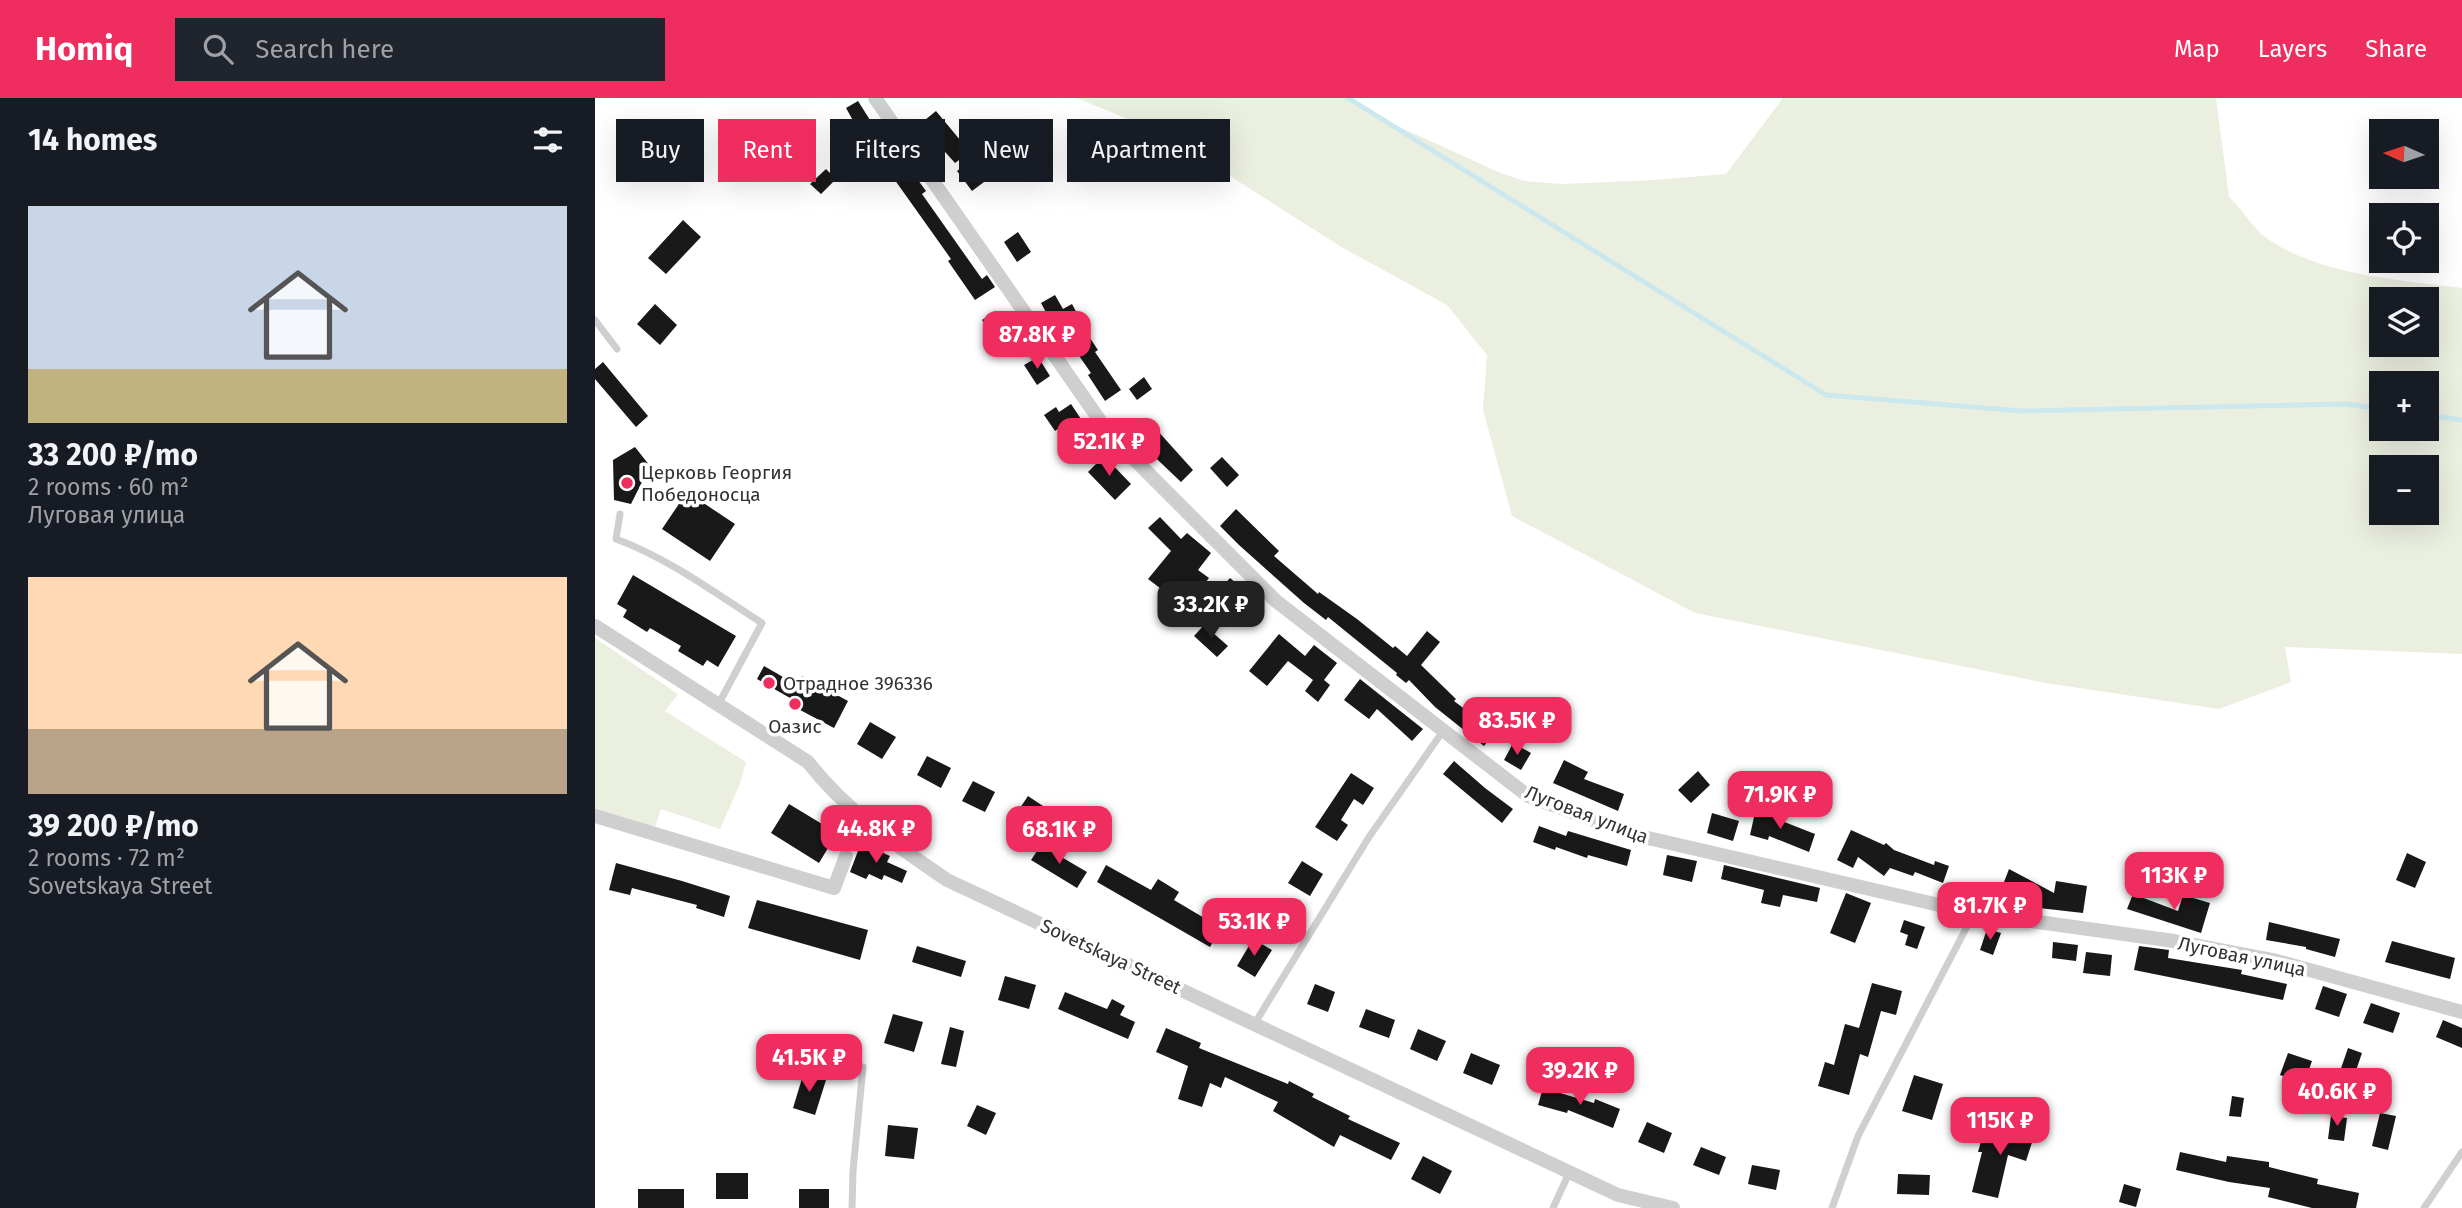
<!DOCTYPE html>
<html lang="en">
<head>
<meta charset="utf-8">
<style>
	body { margin:0; font-family:"Fira Sans",sans-serif; background:#20242c; color:#f1f3f6; height:100vh; display:flex; flex-direction:column; font-size:26px; white-space:nowrap }
	* { box-sizing:border-box; margin:0 }
	p { font-size:23px; color:#9ea1a6 }
	.icon { flex:none; width:38px; height:38px; fill:none; stroke:currentColor; stroke-width:2; stroke-linecap:round; stroke-linejoin:round }
	.map { position:relative; flex:1; overflow:hidden }
	.sheet { display:flex; flex-direction:column; background:#171b24; width:595px }
	.sheet>* { flex:none }
	.top-card { position:absolute; left:21px; top:21px; width:665px; height:63px; display:flex; gap:14px }
	.needle { width:46px; rotate:273deg }
	.buttons { position:absolute; left:1774px; top:21px; display:grid; gap:14px }
	.buttons a { display:grid; place-items:center; width:70px; height:70px; border-radius:0px; background:#171b24; box-shadow:0 7px 28px #0002; font-size:35px }
	.price { position:absolute; translate:-50% -60px; padding:0 16px; border-radius:14px; background:#f02d5f; color:#fff; font-size:23px; line-height:46px; filter:drop-shadow(0 2px 4px #0008) }
	.price::after { content:''; position:absolute; left:50%; top:42px; width:21px; height:16px; margin-left:-10px; background:inherit; clip-path:polygon(0 0,100% 0,50% 100%) }
	.price.current { background:#222; color:#fff }
	ul { padding:0; list-style:none }
	li { display:grid; align-content:center; gap:14px; height:371px; padding:0 28px }
	li span { display:grid; place-items:center; height:217px; border-radius:0px; color:#555 }
	li>.icon { margin-inline-start:auto }
	span .icon { width:126px; height:126px; fill:#fffc; stroke-width:1 }
	li b { font-size:30px }
	h2 { display:flex; justify-content:space-between; align-items:center; height:84px; padding:0 28px; font-size:30px }
	.chip { padding:0 24px; border-radius:0px; background:#171b24; box-shadow:0 7px 28px #0002; font-size:24px; line-height:63px }
	.chip.current { background:#f02d5f; color:#fff }
	header { display:flex; align-items:center; gap:42px; box-sizing:border-box; height:98px; padding:0 35px; background:#f02d5f; color:#fff }
	header strong { font-size:33px }
	nav { display:flex; gap:38px; margin-inline-start:auto; font-size:24px }
	.search { width:490px; height:63px; background:#20242c; display:flex; align-items:center; gap:18px; box-sizing:border-box; padding:0 24px; border-radius:0px; color:#9ea1a6; font-size:26px }
	main { display:flex; flex:1; min-height:0 }
	.map>svg:first-child { display:block }
</style>
</head>
<body>
<header>
<strong>Homiq</strong>
<div class="search"><svg class="icon" aria-label="search" viewBox="0 0 24 24"><circle cx="10" cy="10" r="6"/><path d="M15 15l6 6"/></svg>Search here</div>
<nav><a>Map</a><a>Layers</a><a>Share</a></nav>
</header>
<main>
<section class="sheet">
<h2>14 homes<svg class="icon" aria-label="filters" viewBox="0 0 24 24"><path d="M4 7h16M4 17h16"/><circle cx="9" cy="7" r="2"/><circle cx="15" cy="17" r="2"/></svg></h2>
<ul>
<li><span style="background:linear-gradient(#c9d6e8 75%,#c2b280 0)"><svg class="icon" aria-label="home" viewBox="0 0 24 24"><path d="M3 11l9-7 9 7M6 9v11h12V9"/></svg></span><div><b>33 200 ₽/mo</b><p>2 rooms · 60 m²</p><p>Луговая улица</p></div></li>
<li><span style="background:linear-gradient(#ffd9b3 70%,#b9a48a 0)"><svg class="icon" aria-label="home" viewBox="0 0 24 24"><path d="M3 11l9-7 9 7M6 9v11h12V9"/></svg></span><div><b>39 200 ₽/mo</b><p>2 rooms · 72 m²</p><p>Sovetskaya Street</p></div></li>
</ul>
</section>
<div class="map">
<svg width="1867" height="1110" viewBox="0 0 1867 1110">
	<rect width="100%" height="100%" fill="#fff"/>
	<path fill="#ebefe0" fill-rule="evenodd" d="M482,0h277l4,5 20,14 120,55 26,9 38,3 92,-4 72,-6 57,-76h433l13,99c12,11 24,31 36,40 52,38 135,43 197,51v366l-177,-7 6,35 -72,27 -173,-26 -351,-70 -183,-97 -29,-106 4,-55 -40,-50 -104,-57 -110,-70 -15,-13 -21,-8 -34,-23zM1787,201h45v46h-45zM1787,285h45v46h-45zM1787,369h45v46h-45z
		M0,540l83,56 -13,17 81,51 -6,22 -20,45 -59,-20 -6,18 -60,-18z"/>
	<g fill="none" stroke-linecap="round" stroke-linejoin="round">
		<path stroke="#cce8ef" stroke-width="5" d="M753,0l478,297 196,16 324,-7 36,5
			M1832,317l35,5"/>
	</g>
	<path fill="#191919" d="M263,3l17,27 1,-1 25,36 3,-2 22,30 -4,3 60,85 5,-4 8,12 -20,13 -27,-39 3,-2 -96,-135 -9,-16z
		M341,13l34,41 -15,11 -35,-39z
		M374,64l15,20 -12,9 -15,-20z
		M231,71l10,10 -15,15 -11,-10z
		M88,122l18,17 -35,37 -18,-16z
		M423,134l13,20 -14,10 -13,-20z
		M460,197l8,14 9,-5 8,15 -2,1 20,30 -3,2 26,38 -16,11 -17,-26 3,-2 -32,-46 -4,2 -14,-26z
		M60,206l22,21 -17,20 -23,-21z
		M401,213l14,21 -14,9 -14,-21z
		M443,259l12,19 -13,9 -13,-20z
		M8,264l45,54 -12,11 -41,-48v-10z
		M549,279l8,12 -15,11 -8,-11z
		M476,306l22,33 -13,9 -16,-21 -9,6 -11,-16 12,-8 3,5z
		M561,331l37,41 -12,12 -41,-39z
		M40,349l15,19 -19,38 -17,-4 -1,-40z
		M509,358l27,28 -16,16 -27,-28z
		M627,359l17,18 -12,12 -17,-19z
		M92,394l48,32 -25,37 -48,-32z
		M641,411l43,42 -5,5 44,38 1,-2 38,27 36,29 2,-2 12,10 20,-25 13,11 -19,23 35,34 -2,2 41,31 -11,14 -49,-39 -26,-27 -3,3 -10,-8 1,-2 -69,-56 -2,3 -22,-17 -65,-58 -19,-19z
		M565,419l21,22 6,-6 24,20 -13,17 11,8 -24,29 -37,-28 23,-28 -23,-23z
		M38,477l103,61 -18,31 -11,-7 -4,6 -25,-15 3,-5 -31,-18 -3,4 -24,-15 4,-7 -10,-6z
		M635,480l29,25 -15,17 -29,-25z
		M609,527l24,21 -11,11 -23,-21z
		M684,536l26,22 9,-11 23,18 -13,17 6,5 -12,17 -13,-11 8,-11 -25,-19 -21,25 -18,-15z
		M169,568l33,19 5,-9 46,25 -14,27 -47,-25 3,-5 -33,-19z
		M765,581l63,50 -11,12 -35,-32 -8,10 -25,-19z
		M275,624l26,15 -14,22 -25,-15z
		M917,647h5l14,8 -10,17 -17,-10z
		M332,658l24,12 -10,20 -24,-13z
		M969,662l24,12 -4,7 40,15 -6,17 -65,-28z
		M859,663l31,27 28,21 -11,14 -59,-49z
		M1103,673l12,14 -19,18 -13,-13z
		M756,675l23,15 -11,17 -9,-6 -13,21 7,5 -11,16 -22,-14z
		M378,683l22,11 -10,20 -23,-11z
		M433,698l24,16 -19,30 -25,-16z
		M194,706l48,29 -18,30 -48,-30z
		M1161,710l19,5 -1,5 41,16 -6,18 -40,-16 -1,4 -18,-5z
		M1117,715l27,8 -6,20 -26,-8z
		M944,728l27,10 2,-5 63,19 -4,16 -39,-11 -1,3 -31,-11 -1,3 -22,-8z
		M1256,732l33,15 2,-2 8,7 40,15 1,-4 14,5 -6,17 -28,-11 -2,4 -23,-8 -6,8 -26,-19 -5,11 -16,-8z
		M266,745l29,13 -3,6 20,9 -5,12 -18,-8 -2,5 -13,-6 -3,5 -16,-7z
		M446,747l46,27 -10,16 -46,-28z
		M1812,755l19,9 -11,26 -19,-8z
		M1072,757l30,6 -5,21 -29,-7z
		M707,763l21,13 -13,22 -22,-13z
		M21,765l66,18 48,15 -6,21 -28,-9 1,-3 -65,-17 -2,7 -21,-5z
		M511,767l45,25 7,-11 21,13 -5,8 47,28 -11,19 -113,-65z
		M1129,767l96,23 -3,14 -34,-7 -3,12 -19,-4 3,-13 -43,-11z
		M1414,771l45,24 2,-12 31,5 -4,27 -44,-5 -38,-18z
		M1251,795l25,10 -16,40 -25,-10z
		M1538,796l45,17 5,-16 27,8 -9,30 -74,-24z
		M162,802l111,30 -8,30 -112,-32z
		M1309,822l21,7 -8,22 -12,-4 3,-10 -8,-3z
		M1674,824l71,17 -5,18 -29,-8v-2l-40,-7z
		M1392,831l14,4 -8,22 -13,-5z
		M658,841l19,11 -17,27 -18,-11z
		M1797,843l63,17 -5,21 -65,-17z
		M1458,844l25,3 -2,16 -24,-3z
		M322,848l49,15 -5,16 -49,-15z
		M1544,848l30,4 -1,8 74,12 -1,4 46,10 -4,16 -149,-30z
		M1491,854l26,3 -2,21 -27,-3z
		M410,878l31,9 -7,24 -31,-9z
		M1277,885l30,8 -6,24 -15,-4 -13,46 -8,-3 -11,41 -31,-9 7,-24 9,3 11,-41 14,4z
		M720,886l20,8 -7,20 -21,-8z
		M1728,888l24,8 -8,23 -24,-8z
		M470,894l42,17 5,-10 13,7 -5,9 15,7 -7,17 -70,-30z
		M1776,905l29,10 -7,20 -30,-10z
		M771,911l29,11 -6,18 -30,-11z
		M298,916l30,8 -9,30 -30,-9z
		M1848,922l19,8v20l-26,-11z
		M355,929l14,4 -8,36 -15,-3z
		M571,930l35,15 -2,5 89,36 1,-3 25,13 -2,3 38,19 -2,3 52,24 -9,17 -51,-25 -6,12 -61,-36 5,-9 -53,-25 -4,11 -11,-5 -8,24 -24,-8 10,-33 -32,-14z
		M823,931l28,12 -9,20 -27,-12z
		M1753,950l14,5 -11,32 -14,-5z
		M876,955l29,12 -8,20 -29,-12z
		M1693,955l24,8 -8,23 -24,-9z
		M209,974l22,8 -11,35 -22,-7z
		M1319,977l29,9 -11,36 -30,-9z
		M948,990l51,15 1,-4 25,10 -7,19 -45,-18 -1,3 -29,-8z
		M1637,998l12,2 -3,19 -12,-1z
		M382,1007l19,8 -10,22 -19,-9z
		M1785,1015l16,3 -8,34 -16,-4z
		M1736,1018l16,2 -3,23 -16,-2z
		M1052,1024l25,11 -8,20 -26,-11z
		M293,1027l30,3 -4,31 -29,-3z
		M1424,1027l17,5 -10,31 -18,-6 -10,43 -26,-6 10,-40h-4l7,-25 31,8z
		M1106,1049l25,10 -7,18 -26,-10z
		M1585,1054l46,10 1,-6 42,6v5l49,12 -1,5 42,9 -3,15h-44l-44,-11 2,-9 -41,-6 -53,-12z
		M828,1058l29,15 -12,23 -29,-15z
		M1157,1067l28,5 -4,20 -28,-6z
		M121,1075h32v26h-32z
		M1303,1076l32,1 -1,20 -32,-1z
		M1529,1086l17,5 -5,18 -17,-5z
		M43,1091h46v19h-46z
		M204,1091h30v19h-30z"/>
	<g fill="none" stroke-linecap="round" stroke-linejoin="round">
		<path stroke="#cfcfcf" stroke-width="7" d="M0,222l22,29
			M25,416l-4,25c52,19 99,54 146,84l-44,82
			M660,925l114,-186 74,-106
			M257,1110l1,-37 10,-104
			M958,1110l16,-35
			M1237,1110l26,-72 116,-223
			M1829,1110l38,-56"/>
		<path stroke="#cfcfcf" stroke-width="14" d="M280,0l235,337 166,166 252,195 107,39 339,78 200,28 99,19 189,52
			M0,528l213,136c37,48 89,84 139,118l671,315 55,13
			M0,718l239,72 12,-32"/>
	</g>
	<g fill="#f02d5f" stroke="#fff" stroke-width="2.5">
		<circle cx="32" cy="385" r="7"/>
		<circle cx="174" cy="585" r="7"/>
		<circle cx="200" cy="606" r="7"/>
	</g>
	<g text-anchor="middle" stroke-width="7" stroke-linejoin="round" paint-order="stroke">
		<g font-size="19" fill="#323232" stroke="#fff" text-anchor="start">
			<text x="46" y="381">Церковь Георгия<tspan x="46" dy="22">Победоносца</tspan></text>
			<text x="188" y="592">Отрадное 396336</text>
			<text x="200" y="635" text-anchor="middle">Оазис</text>
		</g>
		<g font-size="19" fill="#323232" stroke="#fff">
			<text transform="translate(992 716) rotate(21)" y="7">Луговая улица</text>
			<text transform="translate(516 858) rotate(25)" y="7">Sovetskaya Street</text>
			<text transform="translate(1647 858) rotate(12)" y="7">Луговая улица</text>
		</g>
	</g>
</svg>
<div class="buttons">
<a><svg class="needle" viewBox="-14 -14 28 28"><path d="M0-13l5 13h-10z" fill="#e53935"/><path d="M0 13l5-13h-10z" fill="#9ea1a6"/></svg></a>
<a><svg class="icon" aria-label="locate" viewBox="0 0 24 24"><circle cx="12" cy="12" r="6"/><path d="M12 2v4M12 18v4M2 12h4M18 12h4"/></svg></a>
<a><svg class="icon" aria-label="layers" viewBox="0 0 24 24"><path d="M12 4l9 5-9 5-9-5zM3 14l9 5 9-5"/></svg></a>
<a>+</a>
<a>−</a>
</div>
<b class="price" style="left:442px;top:273px">87.8K ₽</b>
<b class="price" style="left:514px;top:380px">52.1K ₽</b>
<b class="price current" style="left:616px;top:543px">33.2K ₽</b>
<b class="price" style="left:922px;top:659px">83.5K ₽</b>
<b class="price" style="left:1185px;top:733px">71.9K ₽</b>
<b class="price" style="left:281px;top:767px">44.8K ₽</b>
<b class="price" style="left:464px;top:768px">68.1K ₽</b>
<b class="price" style="left:1579px;top:814px">113K ₽</b>
<b class="price" style="left:1395px;top:844px">81.7K ₽</b>
<b class="price" style="left:659px;top:860px">53.1K ₽</b>
<b class="price" style="left:214px;top:996px">41.5K ₽</b>
<b class="price" style="left:985px;top:1009px">39.2K ₽</b>
<b class="price" style="left:1742px;top:1030px">40.6K ₽</b>
<b class="price" style="left:1405px;top:1059px">115K ₽</b>
<div class="top-card">
<a class="chip">Buy</a>
<a class="chip current">Rent</a>
<a class="chip">Filters</a>
<a class="chip">New</a>
<a class="chip">Apartment</a>
</div>
</div>
</main>
</body>
</html>
